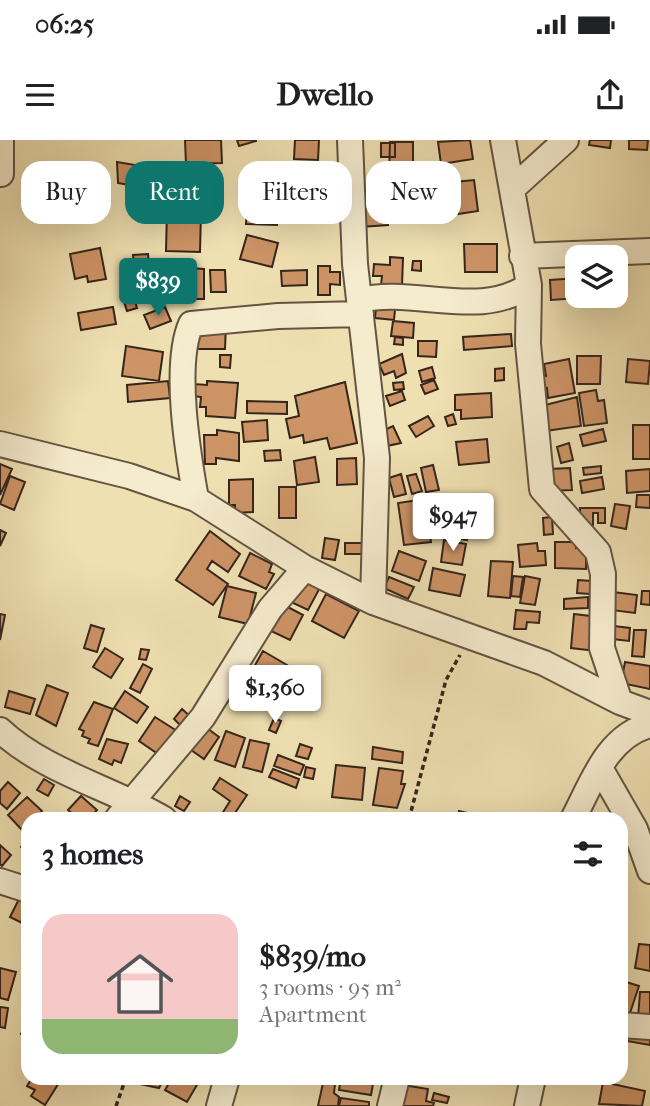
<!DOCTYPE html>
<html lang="en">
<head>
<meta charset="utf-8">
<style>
	body { margin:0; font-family:"IM FELL French Canon",serif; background:#f2f2f2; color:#202124; height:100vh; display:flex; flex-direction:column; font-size:26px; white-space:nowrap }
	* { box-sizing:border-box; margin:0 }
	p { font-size:23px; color:#757577 }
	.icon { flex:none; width:38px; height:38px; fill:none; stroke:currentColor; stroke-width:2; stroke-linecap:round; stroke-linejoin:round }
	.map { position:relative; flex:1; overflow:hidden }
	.details { position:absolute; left:21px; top:672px; width:607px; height:273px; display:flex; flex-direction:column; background:#fff; border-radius:21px; box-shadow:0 7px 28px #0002 }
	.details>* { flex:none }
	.guide { position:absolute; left:21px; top:21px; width:609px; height:63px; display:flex; gap:14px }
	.fabs { position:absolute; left:565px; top:105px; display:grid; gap:14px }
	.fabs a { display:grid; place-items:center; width:63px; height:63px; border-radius:14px; background:#fff; box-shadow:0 7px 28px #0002; font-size:35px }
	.price { position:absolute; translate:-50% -60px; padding:0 16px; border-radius:7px; background:#fff; color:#222; font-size:23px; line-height:46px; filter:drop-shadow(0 2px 4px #0008) }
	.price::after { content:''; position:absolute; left:50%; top:42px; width:21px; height:16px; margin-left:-10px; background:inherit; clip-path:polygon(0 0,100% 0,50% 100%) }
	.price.current { background:#0f766e; color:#fff }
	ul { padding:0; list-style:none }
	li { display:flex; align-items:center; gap:21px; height:175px; padding:0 21px }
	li+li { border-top:2px solid #e0e0e0 }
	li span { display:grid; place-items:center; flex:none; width:196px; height:140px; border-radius:21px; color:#555 }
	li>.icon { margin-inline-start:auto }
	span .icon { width:84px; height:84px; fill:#fffc; stroke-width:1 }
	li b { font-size:30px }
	h2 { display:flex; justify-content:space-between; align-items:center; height:84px; padding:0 21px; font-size:30px }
	.chip { padding:0 24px; border-radius:21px; background:#fff; box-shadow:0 7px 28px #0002; font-size:24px; line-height:63px }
	.chip.current { background:#0f766e; color:#fff }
	.status { display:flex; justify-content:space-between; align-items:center; height:49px; padding:0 35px; background:#fff; direction:ltr }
	.status svg { height:19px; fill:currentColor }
	header { display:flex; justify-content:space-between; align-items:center; height:91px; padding:0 21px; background:#fff; font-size:32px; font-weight:700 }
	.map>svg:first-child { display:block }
</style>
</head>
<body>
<div class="status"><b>06:25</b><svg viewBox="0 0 49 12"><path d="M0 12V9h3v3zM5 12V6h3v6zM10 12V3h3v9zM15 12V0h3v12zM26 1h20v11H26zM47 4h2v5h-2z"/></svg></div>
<header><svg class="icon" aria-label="menu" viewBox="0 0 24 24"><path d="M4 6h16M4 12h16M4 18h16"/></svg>Dwello<svg class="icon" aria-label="share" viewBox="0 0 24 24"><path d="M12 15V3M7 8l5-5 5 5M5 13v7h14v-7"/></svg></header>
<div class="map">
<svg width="650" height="966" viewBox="0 0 650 966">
	<rect width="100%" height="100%" fill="#efe0b2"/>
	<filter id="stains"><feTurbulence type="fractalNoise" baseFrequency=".00286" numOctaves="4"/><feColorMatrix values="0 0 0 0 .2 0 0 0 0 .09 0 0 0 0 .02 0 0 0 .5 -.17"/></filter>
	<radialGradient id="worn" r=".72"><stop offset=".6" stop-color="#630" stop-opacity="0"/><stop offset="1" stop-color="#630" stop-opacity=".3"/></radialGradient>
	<path fill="#cd9466" stroke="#35251c" stroke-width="2" d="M185,0h36l1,23 -36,1z
		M237,0h19v1l-17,5z
		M295,0h24l-1,20 -24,-1z
		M470,0l3,19 -32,5 -3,-22z
		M590,0h21l-1,8 -21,-3z
		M629,0h19l-1,10 -18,-1z
		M390,2h23v36h-24z
		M381,3h14v14h-14z
		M117,22l36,6 -2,12 -16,-3 -1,9 -16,-3z
		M299,29h19v25l-19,4z
		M181,38l31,2 -2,23 -30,-2z
		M474,40l4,31 -20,3 -4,-32z
		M249,43l31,2 -3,40 -31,-1z
		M384,50l4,35 -27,2 -4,-34z
		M424,59l2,17 -17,1 -2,-17z
		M167,71l34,1 -1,40 -34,-1z
		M247,95l31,8 -6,24 -32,-8z
		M464,104h33v28h-32z
		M100,108l6,31 -18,3 -1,-6 -12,3 -5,-25z
		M148,114l1,14 -15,2 -1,-15z
		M390,117l13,1 -1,28 -21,-1 1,-9h-9l1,-12 16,1z
		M413,121h8v10l-9,-1z
		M157,126l47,3v30h-30v-7h-18z
		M318,126h12v6h10v13l-10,-1v11h-12z
		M210,130h15l1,22h-15z
		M307,130v15l-25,1 -1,-15z
		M616,135h2l2,20h-4z
		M578,138v18h29l-56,4 -1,-20z
		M131,148l6,20 -10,3 -6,-19z
		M377,158l19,2 -2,20 -19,-2z
		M113,167l3,17 -35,6 -3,-17z
		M165,167l6,14 -21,8 -6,-14z
		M393,181l21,2 -1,15 -22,-2z
		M195,184h31l-1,25h-30z
		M511,194l1,12 -48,4 -1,-13z
		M395,197l8,1v7l-9,-1z
		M418,201h19l-1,16 -18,-1z
		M126,206l37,6 -4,29 -37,-5z
		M402,214l4,19 -10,5 -2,-7 -10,4 -5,-11z
		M220,215h11l-1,13 -10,-1z
		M577,216h24l-1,28h-23z
		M569,219l6,34 -27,5 -1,-10 -6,1 -2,-12 7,-1 -2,-12z
		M628,219l22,2 -2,23 -22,-2z
		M432,227l3,11 -13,4 -3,-11z
		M504,228v12l-9,1v-12z
		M434,240l4,9 -13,5 -4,-9z
		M168,241l2,17 -42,4 -1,-17z
		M207,241l31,2 -3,35 -29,-2v-9h-6l1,-10 -8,-1 1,-12 13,1z
		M345,242l12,61 -27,6 -3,-11 -23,5 -1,-8 -13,3 -4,-19 13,-3 -4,-20z
		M403,242l1,7 -10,1 -1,-7z
		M596,250l2,11 6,-1 3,23 -23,3 -5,-33z
		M402,251l3,9 -15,6 -4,-10z
		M491,253l1,24 -31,2v-9h-6v-15z
		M577,257l4,29 -36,5 -4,-25z
		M247,261l40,1v12l-40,-1z
		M453,274l3,10 -8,2 -3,-9z
		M428,276l6,10 -18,11 -7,-11z
		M267,280l1,20 -24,2 -2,-20z
		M633,285h17v34h-17z
		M393,286l8,17 -14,3 -7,-14z
		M603,289l3,12 -23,5 -3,-11z
		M217,290l22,3v28l-23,-3v6h-11l-1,-29h13z
		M487,299l2,23 -30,3 -3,-23z
		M569,303l4,17 -12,3 -4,-16z
		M280,310l1,10 -16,1 -1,-10z
		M315,317l4,25 -22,3 -3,-24z
		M356,318l1,26 -20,1v-26z
		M0,324l12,5 -12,26z
		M433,325l6,25 -13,2 -5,-24z
		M601,326v7l-17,2 -1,-7z
		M570,328l2,22 -22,1 -1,-22z
		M650,329v22l-23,2 -1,-22z
		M401,334l5,20 -12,3 -5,-19z
		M416,334l6,17 -10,3 -5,-18z
		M10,336l15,6 -11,28 -14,-6z
		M602,337l2,12 -22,4 -2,-12z
		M253,339v33l-18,1v-8h-6v-25z
		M279,347h17v31h-17z
		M637,355h13v13l-14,-1z
		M426,359l5,43 -27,3 -6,-42z
		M615,364l15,2 -4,23 -15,-3z
		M439,368l16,2 -4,25 -16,-3z
		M580,368h25v15h-7v-10h-5v14l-13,-1z
		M552,377l1,17 -9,1 -1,-17z
		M457,382l13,2 -3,16 -13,-2z
		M0,390l6,3 -6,13z
		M210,391l30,23 -12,18 -16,-11 -5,8 21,15 -15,21 -37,-25z
		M325,398l14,2 -4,20 -13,-2z
		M444,400l22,4 -4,21 -21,-3z
		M555,402h21v6l10,-2v23l-31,-1z
		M345,403h25v11h-25z
		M537,403l1,8h7l1,14 -26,2 -2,-22z
		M399,411l27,10 -7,20 -27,-10z
		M250,413l22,11 -3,8 5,2 -8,15 -27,-13z
		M491,421l22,1 -3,36 -22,-2z
		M433,428l32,7 -5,21 -31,-6z
		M304,432l19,10 -15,28 -19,-9z
		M513,436l10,1 -3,20 -9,-1z
		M525,436l15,3 -5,26 -15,-2z
		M389,437l25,10 -6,12 -24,-11z
		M578,440l13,1 -1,13 -13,-1z
		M227,446l29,7 -8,31 -29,-7z
		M642,451h8v14l-9,-1z
		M613,452l24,3 -2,18 -24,-3z
		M326,454l33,17 -15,27 -32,-17z
		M588,457v11l-24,1v-10z
		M282,464l21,11 -13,25 -21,-10z
		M516,470l24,2 -1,11 -12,-1 -1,7h-12z
		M0,474l5,1 -5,25z
		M574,474l25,3 -3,34 -25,-3z
		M91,485l13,4 -7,23 -13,-4z
		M605,485l25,3 -1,13 -25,-3z
		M634,490h12l-2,27 -12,-1z
		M105,508l18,11 -12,19 -18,-11z
		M141,509l8,1 -3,10 -7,-1z
		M263,511l24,14 -9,15 -24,-13z
		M625,522l25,4v23l-29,-6z
		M143,524l9,5 -12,24 -10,-5z
		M248,531l20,11 -11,20 -20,-11z
		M47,545l21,8 -12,33 -20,-11z
		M9,551l26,8 -5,15 -25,-7z
		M125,551l23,16 -11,16 -23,-15z
		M94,562l19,7 -15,37 -10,-3 2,-4 -8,-3 2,-5 -5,-2z
		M182,569l9,8 -9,10 -8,-8z
		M155,577l22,14 -16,25 -22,-15z
		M274,578l7,3 -5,12 -7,-3z
		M200,583l19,14 -15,22 -20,-14z
		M226,591l19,7 -10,29 -20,-7z
		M107,599l21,5 -7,19 -7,-3 -2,5 -13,-6z
		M250,600l19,4 -7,28 -19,-5z
		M300,604l12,4 -4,11 -12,-3z
		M373,607l30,5 -1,11 -30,-4z
		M278,615l26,10 -4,10 -26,-9z
		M336,625l29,3 -3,32 -30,-3z
		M306,627l9,2 -2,10 -9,-2z
		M379,628l24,3 -2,13h4l-8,24 -24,-3z
		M273,629l26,10 -3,9 -27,-11z
		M220,638l27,17 -16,24 -11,-2 10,-16 -17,-12z
		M44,639l10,6 -6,11 -11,-6z
		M8,642l12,11 -13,16 -7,-6v-12z
		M81,656l16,14 -8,9h-11l-10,-9z
		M180,656l10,6 -6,9 -9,-5z
		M27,657l15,14 -8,8h-6v5l-6,6 -14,-15z
		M459,671l12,3 -2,5h-12z
		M28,699v15l-7,-7z
		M0,705l11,10 -9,11 -2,-2z
		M22,753l6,3v30l-18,-9z
		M639,804l11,1v26l-15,-3z
		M0,828l16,4 -8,28 -8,-2z
		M623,841l16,5 -10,30 -8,-3z
		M640,852h10v27l-12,-1z
		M0,867l8,1 -3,20 -5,-1z
		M26,883l2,1v13l-7,-3z
		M621,888l29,4v13l-29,-5z
		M32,938h30l-17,27 -14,-9 4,-6 -8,-4z
		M135,938h29l-5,10 -24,-5z
		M172,938h29l-14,24 -22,-12z
		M341,938h33l-3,17 -32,-5z
		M603,942l42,9 -3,15 -43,-2z
		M323,943l12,1 -1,9 5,4 -1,9h-20z
		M397,944l31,5 -2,12 8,2 -1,3h-40z
		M434,953l15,4 -2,6 -15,-3z
		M341,958l28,4v4h-30z"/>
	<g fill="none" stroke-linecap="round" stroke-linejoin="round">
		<defs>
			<path id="minor" d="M1,0v34
				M350,0l5,124 22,194 -4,144
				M503,0l26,145 -1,59 14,145 56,63 5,22 -1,74 18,54
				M512,49l54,-49
				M522,116l128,-5
				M360,160c54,-13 122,20 169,-15
				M0,304l129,32 67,23 109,69 68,34 171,61 76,39 30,11
				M196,359c-8,-45 -23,-134 -5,-175l87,-8 83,-2
				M0,590c45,42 112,58 164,89
				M600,628l35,61 15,42
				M117,679l86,-102 67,-108 35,-41
				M573,679c19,-36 34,-83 77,-94
				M0,741l28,9
				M621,885l29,2
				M219,966l8,-28
				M390,966l7,-28
				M527,966l6,-28"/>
		</defs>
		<use href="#minor" stroke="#645442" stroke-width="28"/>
		<path stroke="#35251c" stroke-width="3.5" stroke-dasharray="5 3.5" stroke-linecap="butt" d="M409,679l37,-139 14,-25
			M116,966l10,-28"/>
		<use href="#minor" stroke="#f5ebcd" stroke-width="24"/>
	</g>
	<rect width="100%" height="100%" filter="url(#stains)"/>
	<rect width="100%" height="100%" fill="url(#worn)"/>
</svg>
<div class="fabs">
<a><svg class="icon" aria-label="layers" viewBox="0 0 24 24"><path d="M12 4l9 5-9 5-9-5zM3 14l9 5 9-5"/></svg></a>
</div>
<b class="price current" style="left:158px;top:178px">$839</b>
<b class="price" style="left:453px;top:413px">$947</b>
<b class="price" style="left:275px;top:585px">$1,360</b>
<div class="guide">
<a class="chip">Buy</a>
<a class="chip current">Rent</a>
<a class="chip">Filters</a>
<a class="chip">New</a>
</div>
<section class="details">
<h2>3 homes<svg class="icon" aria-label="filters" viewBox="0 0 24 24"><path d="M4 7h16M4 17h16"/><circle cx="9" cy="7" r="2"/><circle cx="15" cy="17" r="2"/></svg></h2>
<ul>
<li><span style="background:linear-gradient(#f6c9c9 75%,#8fb573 0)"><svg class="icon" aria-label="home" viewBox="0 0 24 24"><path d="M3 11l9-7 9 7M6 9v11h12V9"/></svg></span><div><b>$839/mo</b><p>3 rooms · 95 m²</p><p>Apartment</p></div></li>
</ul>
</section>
</div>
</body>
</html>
